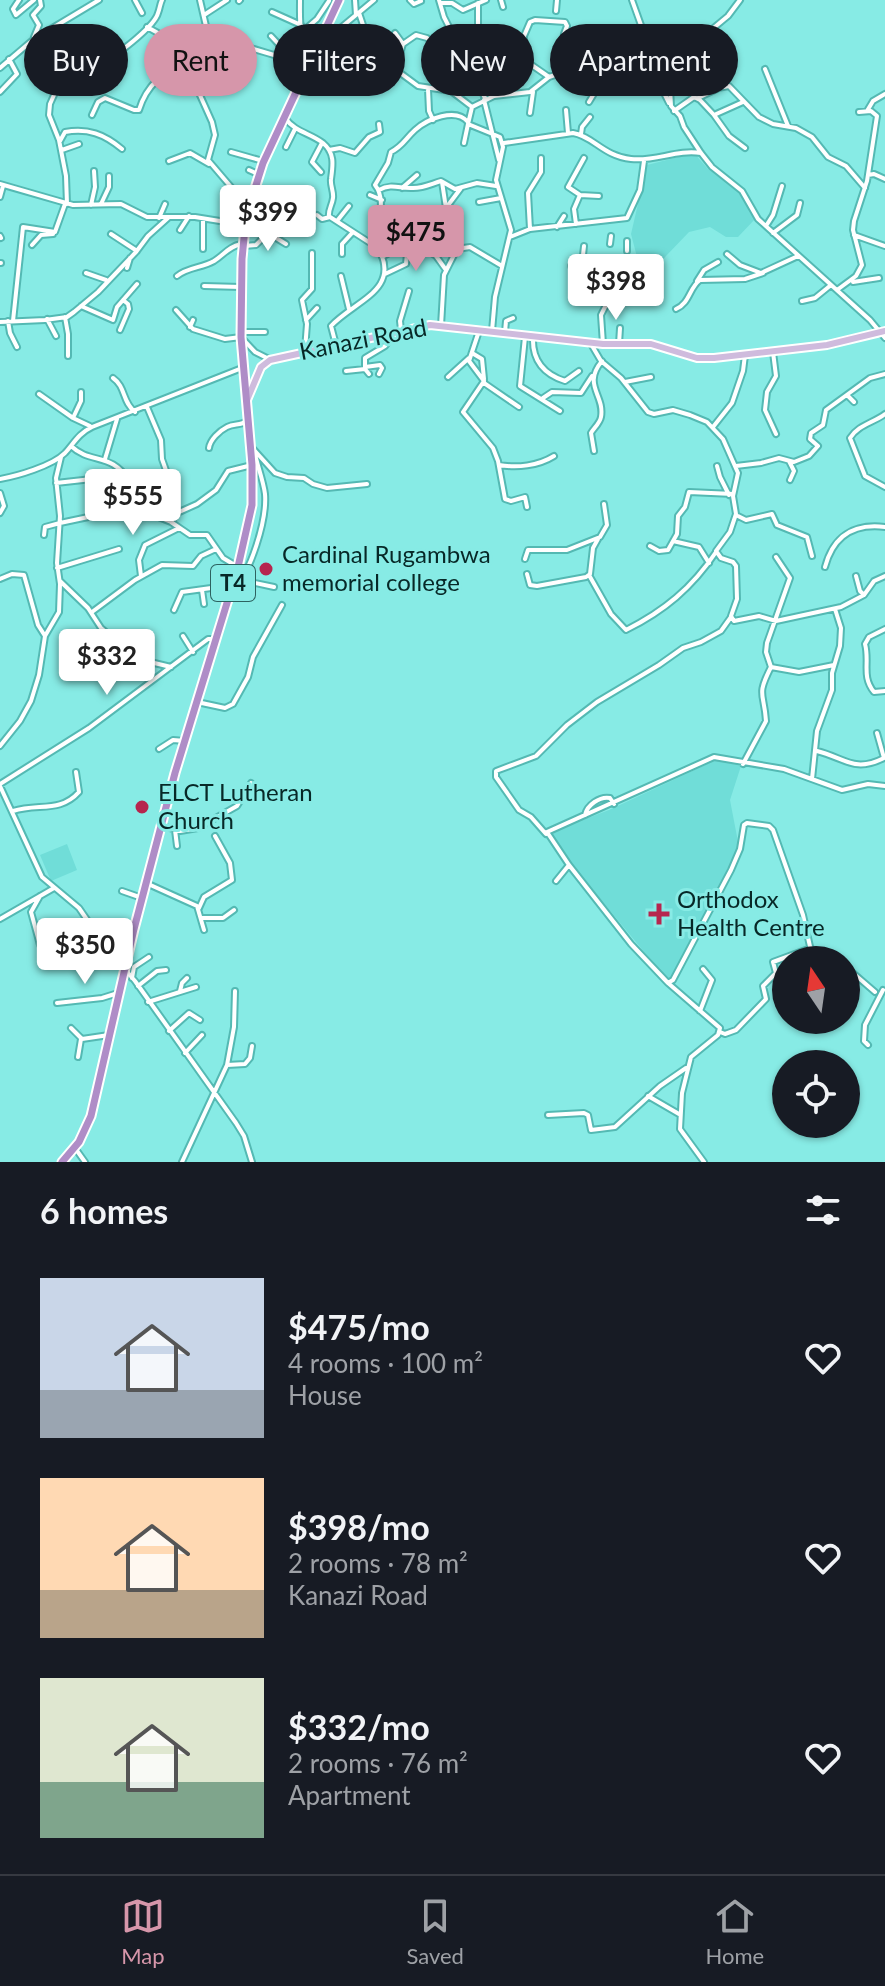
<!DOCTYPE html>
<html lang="en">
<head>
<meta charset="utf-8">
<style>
	body { margin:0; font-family:Lato,sans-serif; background:#20242c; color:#f1f3f6; height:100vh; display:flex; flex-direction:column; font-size:30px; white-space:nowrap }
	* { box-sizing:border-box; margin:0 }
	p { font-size:26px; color:#9ea1a6 }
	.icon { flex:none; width:44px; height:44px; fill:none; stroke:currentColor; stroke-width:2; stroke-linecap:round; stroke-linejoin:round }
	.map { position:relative; height:1162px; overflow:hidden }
	.panel { display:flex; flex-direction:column; background:#171b24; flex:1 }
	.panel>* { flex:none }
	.top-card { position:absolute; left:24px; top:24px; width:838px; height:72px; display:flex; gap:16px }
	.needle { width:52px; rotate:347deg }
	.tools { position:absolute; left:772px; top:946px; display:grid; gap:16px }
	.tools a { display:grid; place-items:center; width:88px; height:88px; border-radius:50%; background:#171b24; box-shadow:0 2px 6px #0004; font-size:40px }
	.price { position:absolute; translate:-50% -68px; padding:0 18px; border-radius:8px; background:#fff; color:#222; font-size:26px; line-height:52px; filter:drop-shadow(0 2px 4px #0008) }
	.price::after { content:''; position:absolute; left:50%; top:48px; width:24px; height:18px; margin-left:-12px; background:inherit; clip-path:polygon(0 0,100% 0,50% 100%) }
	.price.selected { background:#d696aa; color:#111 }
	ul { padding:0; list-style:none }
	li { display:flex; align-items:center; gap:24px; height:200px; padding:0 40px }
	li span { display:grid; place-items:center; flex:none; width:224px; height:160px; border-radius:0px; color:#555 }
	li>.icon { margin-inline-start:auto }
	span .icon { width:96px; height:96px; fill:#fffc; stroke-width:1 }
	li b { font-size:34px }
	h2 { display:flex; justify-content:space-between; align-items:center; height:96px; padding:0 40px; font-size:34px }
	.tag { padding:0 28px; border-radius:36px; background:#171b24; box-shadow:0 2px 6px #0004; font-size:28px; line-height:72px }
	.tag.selected { background:#d696aa; color:#111 }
	.tab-bar { display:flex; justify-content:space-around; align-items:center; height:112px; border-top:2px solid #363941; background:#171b24; font-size:22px; color:#9ea1a6 }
	.tab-bar a { display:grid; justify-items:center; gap:4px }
	.tab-bar .selected { color:#d696aa }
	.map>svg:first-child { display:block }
</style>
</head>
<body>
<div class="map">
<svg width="885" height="1162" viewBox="0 0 885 1162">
	<rect width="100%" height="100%" fill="#87ebe5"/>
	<path fill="#70ddd8" d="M694,153l14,16 20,12 16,18 6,14 6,5 -18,19h-12l-16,-10 -21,5 -46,48 -12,-46 16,-69z
		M716,760l25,6 -11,34 9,47 -70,135 -120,-145 2,-5 58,-22z
		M67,844l10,26 -26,11 -11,-26z"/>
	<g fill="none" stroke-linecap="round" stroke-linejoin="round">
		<defs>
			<path id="minor" d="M19,0l-6,9 3,6 18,-15
				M135,0l7,13
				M300,0c0,19 -2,42 13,56
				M355,0l1,15
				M410,0l4,4 7,-3
				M439,0l5,17 42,83
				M501,0l2,7
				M632,0l20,56 18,32 1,18 9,10 4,11 17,26 11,14 30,24 16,28 112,101 15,18
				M239,1l1,-1
				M440,3h12l11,7 23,-10
				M556,11l1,-11
				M272,12l29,13
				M359,13l5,15 -1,8
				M204,15l23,-15
				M147,27l11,6 5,9 -2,14 5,15
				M302,32l15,-13 12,-18
				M395,33l8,11
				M173,36l11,12 7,27 21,47 3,13 -7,25 41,48
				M271,36l13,14 10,5 13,-4
				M34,37l5,-12 -6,-10 8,-9 -1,-6
				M227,41l47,14 10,-5
				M317,47l20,4 16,-2 22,15 20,5 23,17 33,5 21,16 -4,17 32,13 3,10 -7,33 15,50 -16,67 -3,34
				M321,49l17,-19 36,-30
				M151,60l1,-3 9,1
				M189,67h9c6,-12 4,-18 -3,-28l11,-13 -6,-26
				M0,68l34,-29 65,-39
				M395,69l8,-25 13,-9 11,3 31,29 9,-3 15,1 4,-12 -8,-23v-27
				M765,69l23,57
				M704,70l8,19 17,-3 30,31 14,7 23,4 16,9 16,20 18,9 19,22
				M605,75l13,12
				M549,77l-26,-18 1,-23 6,-14 5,-2 30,2 2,4 -3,8
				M667,84l8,-24 53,-44 12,-16
				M644,88l9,-4 7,1 9,18
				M428,89l1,22 4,9
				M0,92l17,-18 -8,-15
				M698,98l19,-9
				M484,100l15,60
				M589,102l15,-25 -4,-9
				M472,107l22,-11 36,-4 19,-15 18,-6 41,-5 21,-11 -4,-6 -11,4
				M566,110l2,23
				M674,111l20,-14 6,3 14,15 29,-13
				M867,111l6,-10 12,-7
				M530,113l3,-21
				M92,115l6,-13 7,-4 29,12h5c6,-20 25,-46 50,-40
				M714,115l15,21 16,12
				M285,118c10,14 25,15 38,25 12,10 10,22 8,36 -1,6 3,13 2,19 -1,8 -5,11 -4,19
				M581,134l1,-7 8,-10
				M60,141l5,-9c23,-4 39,2 57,17
				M464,143l4,-19
				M504,143l69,-10c20,3 30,23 58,26 24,3 46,-10 70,-6
				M286,147l9,-18
				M62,150l17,-6
				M329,150l11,-2 15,5 14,-16 11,-5 -1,-8
				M231,152l32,9
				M169,161l21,-8 19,11
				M249,170l9,4
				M321,172l-9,-10 10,-19
				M868,175l6,-1 11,5
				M442,182l11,72
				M0,184l73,21 48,-1 26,13h48l31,5 19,7
				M402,188l15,-13
				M379,190c13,-7 21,-1 34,-2 11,0 18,-4 28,-7l14,8 22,-6 19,3
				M370,195l12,5
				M580,195l19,1
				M0,197l3,-11
				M479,202l22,-4
				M67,204l-1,-28 -7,-36 -10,-25 1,-11 12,-27 41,-23 6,3c12,-4 46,-32 49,-44 2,-5 2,-9 4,-13
				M101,204l8,-17v-11
				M91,205l4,-18 -1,-16
				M446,208l15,-20
				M317,215l5,4 8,-2 48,31c24,42 -24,53 -47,78l5,19
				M159,218l6,-14
				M337,221l12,-15
				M576,224l-2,-15 6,-14 -12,-8 16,-29
				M766,226l7,-11 9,-29
				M557,227l7,-11
				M530,229l-2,-36 13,-21v-14
				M180,230l9,-14
				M268,233l18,11
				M773,233l24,-18 3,-12
				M111,234l26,17
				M854,235l31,11
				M0,236l1,2
				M510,237l20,-8 97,-11 13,-28 4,-29
				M627,241v10
				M377,244l12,-10 6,-10
				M610,244l1,-8
				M32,245l9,-10 12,-1
				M244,246l12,-1 11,-11 17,-10
				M421,246l15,10 10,14
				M378,248c-3,-21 10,-47 -3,-63l13,-22 3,-11c12,-6 14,-13 24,-22 12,-11 41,-23 53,-8
				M203,249v-30
				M342,254v-10l11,-12
				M727,254l13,11 21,8 37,-17
				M382,257l11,-6
				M0,263h1
				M571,266l11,-2 2,-18
				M127,268l3,-10
				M86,273l20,7
				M385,274l21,-10 2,-21 8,-9
				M177,276c11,-9 25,-8 37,-15 11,-7 14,-14 27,-17
				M341,276l8,33
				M697,281l7,-11 14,-8
				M853,282l26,-4
				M204,286l37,1
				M837,290l19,-14 6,-11 -9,-35 1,-9 13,-40 10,-65 -6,-5 -12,1
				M802,301l13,-3 16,-13
				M81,306l32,14 4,-13 20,-23
				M676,309c14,-6 13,-21 24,-29l45,-1 18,-6
				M176,310l17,19 32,10 16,-2 14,15 14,7
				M65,317l3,17v22
				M47,319l9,17
				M306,320l11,-12
				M8,321l2,12 7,14
				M13,321l10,-94 32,5 10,-28
				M0,322l45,-2 22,-3 7,-5 24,-20 38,-40 12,-16 20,-18
				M441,326l3,-51 13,-26 13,-2 32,19
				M190,327l3,-7
				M120,330l9,-21 -1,-5 -5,-4
				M401,330l-1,-9 9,-30
				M479,331l-10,30 15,20 -21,31 30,36 5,13 7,38 6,2 14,-4 2,10
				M243,332h22
				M505,332l1,-11 7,-3
				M525,337l-5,49 40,25
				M533,337c-1,22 10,37 32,44l14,-10
				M591,344l10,17 20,17 27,34 6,2 19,-4 17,5 17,7 16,17 15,34 -5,23 3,18 -6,18 -14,19 5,7 12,4 3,4 1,33 -6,17 3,5 25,-5 17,5 65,-14 23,-12 10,-14 11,-5
				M603,344l-2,-29 10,-20
				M619,344l1,-16
				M305,350l2,-26 -5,-24 10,-11v-36
				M773,352l3,24 -9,16 -2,18 11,24
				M472,353l10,6 2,20
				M365,367l15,-2 2,3 -3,6
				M346,371l19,-2
				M369,374l-4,-5v-11l20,-12 9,-12
				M448,377l21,-19
				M113,378c13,9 9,24 22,34
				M625,382l26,-5
				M484,383l35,24
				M39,394l34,24 17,8
				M847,395l7,7
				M543,398l9,-6 29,1 11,-17
				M885,414c-12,9 -27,11 -35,24l15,38 20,11
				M73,418l8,-17v-9
				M713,427l19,-24 11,-32 2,-16
				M71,446c20,19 40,5 59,36
				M209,448c1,-8 10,-17 18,-21 7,-4 13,-1 20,-6
				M255,451l20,22 12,4 17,1 9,6 14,4 40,-4
				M594,451l-3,-18c3,-5 9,-10 10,-16 4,-22 -19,-32 1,-56
				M105,459l12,-40
				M789,461l5,10 -4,9
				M499,465c18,3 39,1 55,-9
				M717,466l3,11 9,18
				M736,466l25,-3 18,-5 15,4 15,-6 9,-10 -8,-7 1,-6 12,-8 3,-15 44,-32 15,-4
				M0,479c17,-3 52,-13 65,-26 9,-10 14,-20 27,-26l150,-59
				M56,483l45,-5
				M0,493l4,13 -4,7
				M126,514l21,-23 21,-15 -6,-17 -1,-19 -14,-33
				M738,516l8,4 26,-6 5,11 30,12 5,19
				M171,522l6,-9 20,-9 19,-14 12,-19 24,-6
				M60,523l33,-7 36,-1 12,-5 30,12 19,13h17l16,23 15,9
				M44,535l1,-8 15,-4
				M673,541l26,6 10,16
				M650,546l9,5 9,-1 9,-16 1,-18 7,-9 4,-15 44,2
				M525,559l3,-9h39l33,-13 7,-12 -3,-21
				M825,567c8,-30 28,-44 60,-40
				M57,568l62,-19
				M527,574l3,11 7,1 49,-9 4,-3 3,-26 5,-9
				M589,575l22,39 15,16c38,-19 66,-42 90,-78
				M141,576l-2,-16 6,-15 34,-17
				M856,576l4,15 4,4
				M0,579l12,-5 12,1 14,50 7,11
				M241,580l33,7
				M60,581l28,27 13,20 15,13 30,20 25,6
				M202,590l2,14
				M232,590c19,-16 35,-71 33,-96 -2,-15 -8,-29 -11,-44
				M174,610l8,-18 51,-7
				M92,612l43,-32 27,-15 31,1 8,-10 15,-7
				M885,629l-16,8 -4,7c5,18 -4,32 9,48l11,-1
				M183,636l10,16
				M771,667l28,5 35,-7
				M197,702l28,6 8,-4 15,-27 5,-20 29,-52
				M0,746l20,-25 11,-20 8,-26 6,-39 14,-24 1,-28 -3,-21 3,-47 -4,-38 5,-21
				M159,749l14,-9 12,1
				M817,751c28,7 37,22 67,7l-7,-25
				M743,764l23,-43c-2,-30 -10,-24 5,-54l-5,-15 1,-9 23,-65 -14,-21
				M812,779l5,-48 15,-41v-17l8,-27 1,-18 -6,-19
				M0,784l89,-56 119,-89h6
				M0,786l42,91 37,31 26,38 30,35 101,142 8,13 8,26
				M13,811c26,-8 47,2 66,-19l-3,-20
				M585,815c2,-10 15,-19 25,-17l4,6
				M162,826l18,5 18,-3 39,-22 14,-23
				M175,830l2,16
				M546,834l-15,-17 -12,-7 -23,-33v-6l40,-15 31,-31 30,-23 62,-37 24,-17 18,-6 20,-11 10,-14
				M556,881l13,-16
				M146,883l51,23 7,24
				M122,891l20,7
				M40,896l-9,16 9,33
				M199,908l5,-11 28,-17 -2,-17 -15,-27
				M202,918h21l11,-8
				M0,919l54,-31
				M826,960l4,-5 9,5
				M846,967l29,25
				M132,978l2,-11 15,-10
				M668,983l5,-3 58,-110 9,-21 4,-24 3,-2 22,3 4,4 30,85 10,45
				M138,986l19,-15 9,-1
				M180,991l2,-8 5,-5
				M148,1002l48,-15
				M57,1003l45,-5 16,-5
				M700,1011l12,-31 -9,-11
				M71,1028l11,11 27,-4
				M169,1031l20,-18 11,7
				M720,1032l5,2 11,-4 30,-31 -3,-13 13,-13 -3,-11 38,-14
				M868,1045l-4,-4 1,-16 18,-35
				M185,1053l17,-18
				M78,1057l3,-18
				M227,1065l7,-38 1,-36
				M648,1096l31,18
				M548,1115l36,-2 4,2 3,15 24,-3 45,-41 26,-18
				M75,1148l10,14
				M182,1162l45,-97 18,-1 5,-6 2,-12
				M704,1162l-24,-33 2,-36 9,-36 27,-22 2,-7 -52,-45 -37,-39 -62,-79 -22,-33 167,-75 70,12 58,21 26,-6 17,2"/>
			<path id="major" d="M247,400l14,-33 9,-7 160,-35 173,19h48l46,14h17l113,-13 58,-14"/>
			<path id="highway" d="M62,1162l17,-20 12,-26 43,-187 41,-156 63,-206 14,-62v-40l-11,-128 1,-78 4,-42 17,-54 76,-163"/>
		</defs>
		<use href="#minor" stroke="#54b9b3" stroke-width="8"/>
		<use href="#major" stroke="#fff" stroke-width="10"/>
		<use href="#highway" stroke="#fff" stroke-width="11"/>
		<use href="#minor" stroke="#fff" stroke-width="4"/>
		<use href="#major" stroke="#cfbbdd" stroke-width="6"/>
		<use href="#highway" stroke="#af8dc7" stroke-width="7"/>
	</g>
	<g fill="#b6254e" stroke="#87ebe5" stroke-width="3">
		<circle cx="266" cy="569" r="8"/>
		<circle cx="142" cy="807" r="8"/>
		<path d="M655 902h8v8h8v8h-8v8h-8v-8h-8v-8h8z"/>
	</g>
	<g text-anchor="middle" stroke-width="6" stroke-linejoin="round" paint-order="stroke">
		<rect fill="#87ebe5" stroke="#2d6260" stroke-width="2" x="211" y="565" width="44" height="36" rx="6"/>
		<g font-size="22" font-weight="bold" fill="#072827">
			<text x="233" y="591">T4</text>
		</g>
		<g font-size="24" fill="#072827" stroke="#87ebe5">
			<text transform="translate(363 340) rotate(-11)" y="8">Kanazi Road</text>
		</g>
		<g font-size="24" fill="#072827" stroke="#87ebe5" text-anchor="start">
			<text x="282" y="563">Cardinal Rugambwa<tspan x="282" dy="28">memorial college</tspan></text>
			<text x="158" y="801">ELCT Lutheran<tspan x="158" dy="28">Church</tspan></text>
			<text x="677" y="908">Orthodox<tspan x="677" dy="28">Health Centre</tspan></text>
		</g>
	</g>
</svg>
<div class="tools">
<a><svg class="needle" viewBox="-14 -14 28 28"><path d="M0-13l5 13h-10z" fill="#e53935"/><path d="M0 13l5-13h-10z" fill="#9ea1a6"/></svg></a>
<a><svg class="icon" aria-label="locate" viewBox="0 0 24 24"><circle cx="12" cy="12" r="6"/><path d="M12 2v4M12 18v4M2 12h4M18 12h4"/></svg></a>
</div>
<b class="price" style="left:268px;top:253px">$399</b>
<b class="price selected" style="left:416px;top:273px">$475</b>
<b class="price" style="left:616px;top:322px">$398</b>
<b class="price" style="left:133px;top:537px">$555</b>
<b class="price" style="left:107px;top:697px">$332</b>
<b class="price" style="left:85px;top:986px">$350</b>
<div class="top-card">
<a class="tag">Buy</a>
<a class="tag selected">Rent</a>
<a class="tag">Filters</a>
<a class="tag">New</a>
<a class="tag">Apartment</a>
</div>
</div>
<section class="panel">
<h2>6 homes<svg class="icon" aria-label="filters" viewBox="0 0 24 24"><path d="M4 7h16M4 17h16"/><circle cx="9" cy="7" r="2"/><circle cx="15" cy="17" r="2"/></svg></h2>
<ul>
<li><span style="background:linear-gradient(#c9d6e8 70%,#9aa5b1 0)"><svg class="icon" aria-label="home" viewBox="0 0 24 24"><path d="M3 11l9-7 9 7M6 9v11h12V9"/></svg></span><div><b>$475/mo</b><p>4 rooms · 100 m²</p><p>House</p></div><svg class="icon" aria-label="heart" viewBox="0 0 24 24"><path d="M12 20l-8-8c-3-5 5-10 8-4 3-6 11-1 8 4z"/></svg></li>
<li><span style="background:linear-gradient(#ffd9b3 70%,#b9a48a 0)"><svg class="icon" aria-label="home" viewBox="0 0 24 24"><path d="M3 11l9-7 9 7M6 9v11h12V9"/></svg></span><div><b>$398/mo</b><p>2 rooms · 78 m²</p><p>Kanazi Road</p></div><svg class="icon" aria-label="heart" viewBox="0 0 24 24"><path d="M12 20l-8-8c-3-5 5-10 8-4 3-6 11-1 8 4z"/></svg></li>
<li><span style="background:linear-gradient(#dfe7d0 65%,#7fa58c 0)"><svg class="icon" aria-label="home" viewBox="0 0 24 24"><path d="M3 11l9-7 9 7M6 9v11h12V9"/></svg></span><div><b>$332/mo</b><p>2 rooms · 76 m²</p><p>Apartment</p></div><svg class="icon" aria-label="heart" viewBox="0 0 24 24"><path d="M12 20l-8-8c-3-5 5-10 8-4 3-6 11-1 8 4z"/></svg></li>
</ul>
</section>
<nav class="tab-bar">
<a class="selected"><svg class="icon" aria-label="map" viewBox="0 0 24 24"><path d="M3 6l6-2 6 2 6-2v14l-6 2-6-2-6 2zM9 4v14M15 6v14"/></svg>Map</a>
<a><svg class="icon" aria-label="saved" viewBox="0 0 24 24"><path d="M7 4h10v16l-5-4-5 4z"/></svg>Saved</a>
<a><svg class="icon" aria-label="home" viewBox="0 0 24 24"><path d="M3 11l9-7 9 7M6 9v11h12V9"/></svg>Home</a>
</nav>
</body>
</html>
